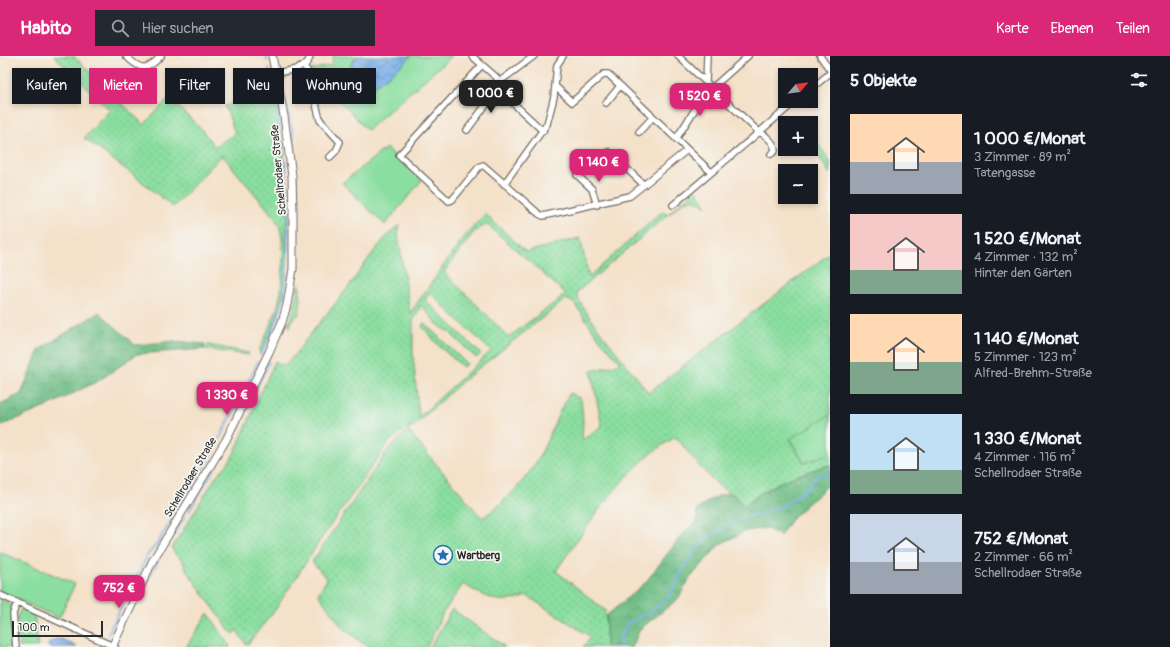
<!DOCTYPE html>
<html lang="de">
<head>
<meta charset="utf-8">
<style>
	body { margin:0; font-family:Pangolin,sans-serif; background:#242831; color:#f1f3f6; height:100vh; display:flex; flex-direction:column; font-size:15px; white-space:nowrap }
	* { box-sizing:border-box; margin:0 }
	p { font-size:13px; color:#9ea1a6 }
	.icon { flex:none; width:22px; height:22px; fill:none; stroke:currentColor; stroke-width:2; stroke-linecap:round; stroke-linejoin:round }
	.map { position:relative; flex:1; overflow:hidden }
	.side { display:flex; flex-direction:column; background:#171b24; width:340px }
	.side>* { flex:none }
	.hud { position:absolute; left:12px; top:12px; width:380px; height:36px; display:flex; gap:8px }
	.needle { width:26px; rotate:62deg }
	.fabs { position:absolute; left:778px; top:12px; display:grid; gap:8px }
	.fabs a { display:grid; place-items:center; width:40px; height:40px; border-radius:0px; background:#171b24; box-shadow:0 2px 6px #0003; font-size:20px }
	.scale { position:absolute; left:12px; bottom:10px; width:91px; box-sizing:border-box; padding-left:4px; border:2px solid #2b2b2b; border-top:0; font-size:11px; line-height:14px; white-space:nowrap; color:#2b2b2b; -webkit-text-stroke:3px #f6f6f2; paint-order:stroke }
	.price { position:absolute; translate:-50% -34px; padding:0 9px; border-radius:8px; background:#db2777; color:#fff; font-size:13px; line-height:26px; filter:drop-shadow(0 1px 2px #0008) }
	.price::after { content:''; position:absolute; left:50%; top:24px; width:12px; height:9px; margin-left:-6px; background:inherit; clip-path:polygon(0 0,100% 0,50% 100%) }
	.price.current { background:#222; color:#fff }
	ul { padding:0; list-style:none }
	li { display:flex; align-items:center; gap:12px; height:100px; padding:0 20px }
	li span { display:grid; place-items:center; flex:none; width:112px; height:80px; border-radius:0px; color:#555 }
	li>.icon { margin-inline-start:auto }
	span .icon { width:48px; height:48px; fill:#fffc; stroke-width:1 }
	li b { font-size:17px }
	h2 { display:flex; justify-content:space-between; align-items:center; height:48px; padding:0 20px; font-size:17px }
	.tag { padding:0 14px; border-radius:0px; background:#171b24; box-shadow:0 2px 6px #0003; font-size:14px; line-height:36px }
	.tag.current { background:#db2777; color:#fff }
	header { display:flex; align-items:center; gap:24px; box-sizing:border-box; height:56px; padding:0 20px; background:#db2777; color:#fff }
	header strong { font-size:19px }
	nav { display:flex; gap:22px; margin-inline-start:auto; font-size:14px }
	.search { width:280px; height:36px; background:#242831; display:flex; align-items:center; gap:10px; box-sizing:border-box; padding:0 14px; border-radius:0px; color:#9ea1a6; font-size:15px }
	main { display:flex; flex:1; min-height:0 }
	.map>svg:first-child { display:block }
</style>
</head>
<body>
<header>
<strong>Habito</strong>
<div class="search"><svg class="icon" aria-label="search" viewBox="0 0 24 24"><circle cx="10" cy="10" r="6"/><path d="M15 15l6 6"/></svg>Hier suchen</div>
<nav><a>Karte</a><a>Ebenen</a><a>Teilen</a></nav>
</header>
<main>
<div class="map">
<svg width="830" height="591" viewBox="0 0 830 591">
	<defs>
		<pattern id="grass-dots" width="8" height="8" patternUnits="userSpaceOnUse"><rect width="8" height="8" fill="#8ade9f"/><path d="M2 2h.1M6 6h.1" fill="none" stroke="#77bf89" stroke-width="1.8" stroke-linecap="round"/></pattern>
		<pattern id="forest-crowns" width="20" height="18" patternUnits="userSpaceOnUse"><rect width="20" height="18" fill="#6fbd86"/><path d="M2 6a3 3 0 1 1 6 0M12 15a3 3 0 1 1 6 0" fill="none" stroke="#5b9a6e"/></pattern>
		<pattern id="water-waves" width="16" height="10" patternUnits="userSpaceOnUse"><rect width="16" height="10" fill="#7bafe8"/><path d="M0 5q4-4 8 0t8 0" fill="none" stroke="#658fbc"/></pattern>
	</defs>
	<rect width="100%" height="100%" fill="#f6f6f2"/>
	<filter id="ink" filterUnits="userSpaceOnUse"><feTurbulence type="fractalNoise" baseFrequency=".025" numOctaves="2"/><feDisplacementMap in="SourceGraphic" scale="8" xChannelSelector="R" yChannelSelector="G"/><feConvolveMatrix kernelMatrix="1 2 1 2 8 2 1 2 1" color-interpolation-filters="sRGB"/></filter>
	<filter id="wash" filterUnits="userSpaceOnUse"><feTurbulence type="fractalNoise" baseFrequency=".012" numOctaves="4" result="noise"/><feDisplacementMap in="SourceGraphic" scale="16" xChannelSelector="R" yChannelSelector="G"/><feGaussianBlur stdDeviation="0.9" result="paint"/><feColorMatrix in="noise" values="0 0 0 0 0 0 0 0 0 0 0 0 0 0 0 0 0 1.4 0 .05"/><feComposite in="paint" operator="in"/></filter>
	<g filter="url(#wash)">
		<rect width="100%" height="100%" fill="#f4e1c9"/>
		<path fill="url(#grass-dots)" stroke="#5a8465" fill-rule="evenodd" d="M54,0h20l70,69 25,-27 33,32 13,17 20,-14 -10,-27 47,-17 12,61 4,67c-4,18 -1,38 -2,56 -2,30 -13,55 -26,82l-1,-4 18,-42 4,-18 2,-26 -1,-27 -3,-14 -10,-13 -47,-56 -49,52 -37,-30 -52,-39 26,-28z
			M811,78l19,27v13l-19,-29z
			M696,133l11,17 -14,-7 -10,3 -106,90c-1,16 59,81 71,101l182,-140v162l-40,25 14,23 26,-10v12c-30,8 -64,20 -86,42 -10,-13 -17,-14 -28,-24 -15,-14 -27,-29 -40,-46 -49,26 -88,88 -120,134l50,40 -2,3 2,2v31h-23l8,-10 -64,-41c-28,10 -40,2 -64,-12l-20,29 -16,34h-59l-25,-19 -25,-34 9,-15 -15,-17 77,-114 18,-17 3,-6 -21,17 -68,97 -46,71 -28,35 -11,-15 -2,4 -4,-3 -43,-60 -5,-11 -7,-6 -3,-6 45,-73 9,-9 8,-12 41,-93 4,3 5,1 10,-9c16,-23 36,-45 53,-67 17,-23 30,-46 52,-64l-1,10 12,78 51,-72 24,-27 41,38 54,-14 9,39 74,-66 4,4zM484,169h4l78,69 -57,43 -65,-65 29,-39zM430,237l61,58 -72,66 -6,-62v-34l8,-16 16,19 12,8 27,26 5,-4 -56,-54zM566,243l8,4 24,34 22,25 -5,3 -24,6 11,55 -20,14 1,-20 -2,-21 -11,-6c-13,20 -20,44 -31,64 -13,24 -35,46 -57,61l-74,-87 56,-51z
			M299,226l2,17 -2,15 -7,6 -2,7 -2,-2 6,-16z
			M424,267l43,41 -4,3 -23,-20 -18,-21z
			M204,288l45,9 -1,2 -44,-6z
			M452,553l53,38h-75z
			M208,557l21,31 1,3h-44z"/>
		<path fill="url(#forest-crowns)" stroke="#4d7458" d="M99,256l36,33 40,-4 29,3v5l-67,5 -37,26 -54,27 -46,19v-22l21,-10 18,-44z
			M830,409v21l-4,1 -35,32 -11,17 -14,-8 -20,3 -26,13 -30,34 -12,21 -38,30 -8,18h-26v-31l39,-33 39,-51 13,-10v-12c10,-9 20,-15 33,-17l6,3 8,11c22,-22 56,-34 86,-42z"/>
		<path fill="#8ade9f" stroke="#5a8465" d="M333,0h24l-6,8 9,19 50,-27h42l-85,74 -56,-60 21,-5z
			M386,92l36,32 -37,45 -43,-42z
			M830,359v38l-26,10 -14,-24z
			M0,496l75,32 -16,34 -59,-26z
			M0,543l11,6 3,42h-14z
			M21,553l13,6 4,32h-19l-2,-30z"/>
		<path fill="url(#water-waves)" stroke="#536d8a" d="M357,0h54l-9,9 -34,26 -16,-17 -1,-10z
			M55,583h7l15,8h-29l1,-4z"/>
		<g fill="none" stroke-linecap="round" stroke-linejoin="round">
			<path stroke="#7bafe8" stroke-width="2" d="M266,0l1,5
				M276,0l1,4
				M269,13l2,12
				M281,25l12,53 5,75
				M273,34l11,60
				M261,299l17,-37 7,-25 4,-76 -4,-57
				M189,455l39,-66 41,-83
				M170,484l15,-24
				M145,529l13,-24
				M138,545l3,-8
				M108,578l40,-80 9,-10 54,-88 47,-94
				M620,591v-8l7,-16 22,-10 21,-18 13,-27 20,-27 36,-22 40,-11 24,-16 15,-17 12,-2"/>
		</g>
	</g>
	<g filter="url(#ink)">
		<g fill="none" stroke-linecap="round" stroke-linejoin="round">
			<defs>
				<path id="minor" d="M126,0c15,15 21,15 35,0
					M472,0l24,21 3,5
					M534,0l-35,26 -1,7 45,42
					M678,0l81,76c7,3 16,11 16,19l-4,3
					M820,0l10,14
					M482,9l-83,90 50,46 3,-1 27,-33 4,-2 56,49 4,2 87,-20 57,-46
					M304,10l4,6 12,48 20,22 -4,9 -6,6
					M275,17c12,-2 33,-3 35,-17
					M706,26l1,-26
					M555,30l17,16 32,-28h4l103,98
					M712,32l36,-32
					M811,33l19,-16
					M606,47l14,-17
					M467,74l31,-41
					M639,76l14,-15
					M676,83l34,-53
					M609,96l35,33
					M577,119l15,14 5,16
					M504,128l43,-60 7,-27 3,-32 6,-9
					M673,149l123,-104
					M0,539l115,52
					M16,591l-3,-33 4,-12"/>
				<path id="tertiary" d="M112,591l41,-87 73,-120 43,-88 13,-30 5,-17 6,-36v-59l-1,-34 -8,-60 -12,-60"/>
			</defs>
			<use href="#minor" stroke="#716b62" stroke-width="8"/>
			<use href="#tertiary" stroke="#716b62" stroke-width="9"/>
			<use href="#minor" stroke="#fff" stroke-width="5.5"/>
			<use href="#tertiary" stroke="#fff" stroke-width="7"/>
		</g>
	</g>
	<defs>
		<symbol id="sight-ring" viewBox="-11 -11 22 22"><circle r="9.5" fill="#f6f6f2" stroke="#1f6fb2" stroke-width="1.5"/><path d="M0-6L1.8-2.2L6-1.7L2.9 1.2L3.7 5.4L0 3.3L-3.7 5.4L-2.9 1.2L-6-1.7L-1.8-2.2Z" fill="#1f6fb2"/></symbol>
	</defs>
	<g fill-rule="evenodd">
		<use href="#sight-ring" x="432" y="488" width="22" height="22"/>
	</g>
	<g text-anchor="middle" stroke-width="3.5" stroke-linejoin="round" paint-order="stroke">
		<g font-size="11" fill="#2b2b2b" stroke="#f6f6f2">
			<text transform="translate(278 114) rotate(-95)" y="4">Schellrodaer Straße</text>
			<text transform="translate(190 421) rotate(-59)" y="4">Schellrodaer Straße</text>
		</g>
		<g font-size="11" font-weight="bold" fill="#2b2b2b" stroke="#f6f6f2" text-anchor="start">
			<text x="457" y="503">Wartberg</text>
		</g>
	</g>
</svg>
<div class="fabs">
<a><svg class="needle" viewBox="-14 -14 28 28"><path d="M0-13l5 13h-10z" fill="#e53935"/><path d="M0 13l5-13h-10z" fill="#9ea1a6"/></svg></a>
<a>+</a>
<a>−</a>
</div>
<div class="scale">100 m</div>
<b class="price current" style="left:491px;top:58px">1 000 €</b>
<b class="price" style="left:700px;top:61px">1 520 €</b>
<b class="price" style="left:599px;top:127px">1 140 €</b>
<b class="price" style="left:227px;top:360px">1 330 €</b>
<b class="price" style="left:119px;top:553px">752 €</b>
<div class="hud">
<a class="tag">Kaufen</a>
<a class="tag current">Mieten</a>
<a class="tag">Filter</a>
<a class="tag">Neu</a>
<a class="tag">Wohnung</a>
</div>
</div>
<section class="side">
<h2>5 Objekte<svg class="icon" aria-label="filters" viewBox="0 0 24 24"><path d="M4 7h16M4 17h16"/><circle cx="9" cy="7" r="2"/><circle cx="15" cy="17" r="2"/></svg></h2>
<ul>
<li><span style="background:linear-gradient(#ffd9b3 60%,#9aa5b1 0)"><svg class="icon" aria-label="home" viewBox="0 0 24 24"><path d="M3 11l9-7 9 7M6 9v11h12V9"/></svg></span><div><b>1 000 €/Monat</b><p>3 Zimmer · 89 m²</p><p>Tatengasse</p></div></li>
<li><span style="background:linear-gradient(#f6c9c9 70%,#7fa58c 0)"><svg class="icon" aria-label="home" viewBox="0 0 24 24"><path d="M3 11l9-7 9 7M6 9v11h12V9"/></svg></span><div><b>1 520 €/Monat</b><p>4 Zimmer · 132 m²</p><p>Hinter den Gärten</p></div></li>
<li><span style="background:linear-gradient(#ffd9b3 60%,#7fa58c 0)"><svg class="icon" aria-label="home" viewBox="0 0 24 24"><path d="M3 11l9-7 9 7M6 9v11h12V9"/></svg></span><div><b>1 140 €/Monat</b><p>5 Zimmer · 123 m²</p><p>Alfred-Brehm-Straße</p></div></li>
<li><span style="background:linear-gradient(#bfe0f5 70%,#7fa58c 0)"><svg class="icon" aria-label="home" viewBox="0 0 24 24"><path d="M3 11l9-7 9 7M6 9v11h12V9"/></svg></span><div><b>1 330 €/Monat</b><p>4 Zimmer · 116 m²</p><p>Schellrodaer Straße</p></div></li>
<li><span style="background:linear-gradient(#c9d6e8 60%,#9aa5b1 0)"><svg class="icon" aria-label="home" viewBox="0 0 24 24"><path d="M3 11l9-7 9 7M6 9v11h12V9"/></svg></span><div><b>752 €/Monat</b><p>2 Zimmer · 66 m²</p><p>Schellrodaer Straße</p></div></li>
</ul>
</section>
</main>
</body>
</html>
